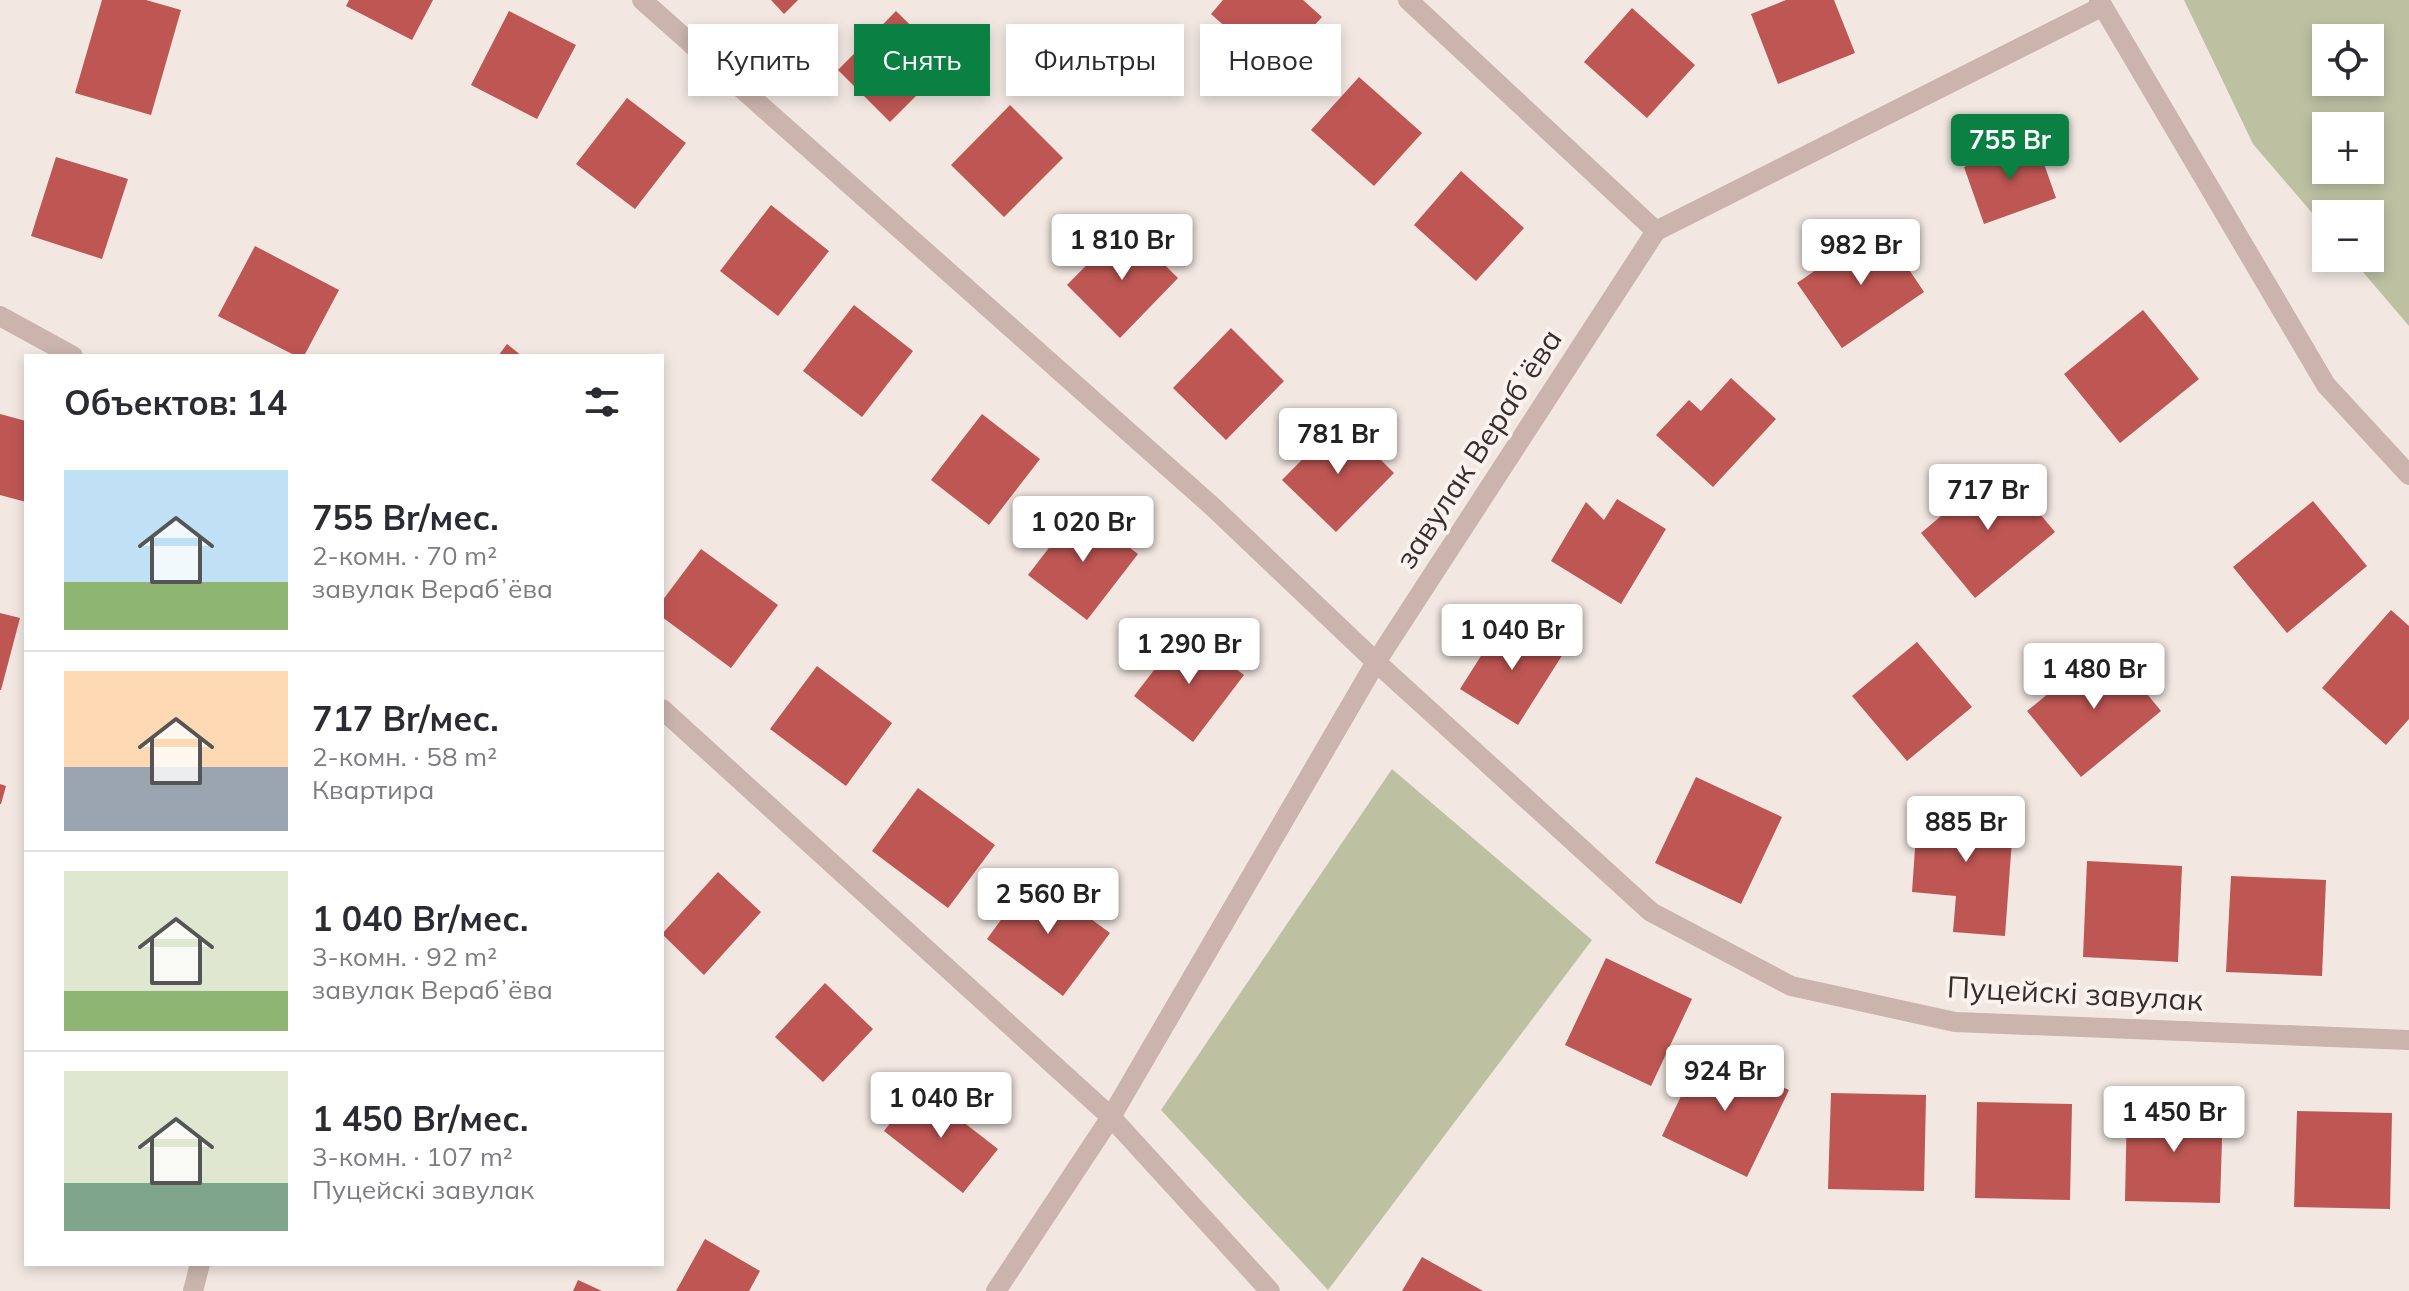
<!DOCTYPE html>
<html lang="ru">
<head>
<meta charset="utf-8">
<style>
	body { margin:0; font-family:Mulish,sans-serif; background:#f7f7f7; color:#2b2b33; height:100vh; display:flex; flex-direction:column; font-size:30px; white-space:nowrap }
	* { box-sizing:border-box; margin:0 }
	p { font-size:26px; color:#7c7c81 }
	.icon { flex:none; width:44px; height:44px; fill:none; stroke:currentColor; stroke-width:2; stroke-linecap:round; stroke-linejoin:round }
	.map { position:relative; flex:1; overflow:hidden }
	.panel { position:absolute; left:24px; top:354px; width:640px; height:912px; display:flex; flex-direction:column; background:#fff; border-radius:0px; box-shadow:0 4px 12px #0003 }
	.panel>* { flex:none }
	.hud { position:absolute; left:688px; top:24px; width:760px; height:72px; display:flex; gap:16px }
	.tools { position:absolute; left:2312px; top:24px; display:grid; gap:16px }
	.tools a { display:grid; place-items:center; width:72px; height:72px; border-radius:0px; background:#fff; box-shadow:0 4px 12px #0003; font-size:40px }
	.price { position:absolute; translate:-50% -68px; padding:0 18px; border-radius:8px; background:#fff; color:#222; font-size:26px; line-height:52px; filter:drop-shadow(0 2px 4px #0008) }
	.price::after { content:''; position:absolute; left:50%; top:48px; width:24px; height:18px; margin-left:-12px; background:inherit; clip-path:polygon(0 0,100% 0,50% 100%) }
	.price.selected { background:#0b8043; color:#fff }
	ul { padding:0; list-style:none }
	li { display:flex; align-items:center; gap:24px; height:200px; padding:0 40px }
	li+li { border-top:2px solid #e1e1e2 }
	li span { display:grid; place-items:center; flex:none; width:224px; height:160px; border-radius:0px; color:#555 }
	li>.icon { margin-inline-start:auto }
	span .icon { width:96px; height:96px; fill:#fffc; stroke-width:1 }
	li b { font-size:34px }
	h2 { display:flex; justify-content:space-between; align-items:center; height:96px; padding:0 40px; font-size:34px }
	.tag { padding:0 28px; border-radius:0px; background:#fff; box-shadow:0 4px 12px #0003; font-size:28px; line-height:72px }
	.tag.selected { background:#0b8043; color:#fff }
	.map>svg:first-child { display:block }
</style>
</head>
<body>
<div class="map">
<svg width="2409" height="1291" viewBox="0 0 2409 1291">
	<rect width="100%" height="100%" fill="#f2e7e1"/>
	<path fill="#bdc1a2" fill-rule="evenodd" d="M2184,0h225v326l-58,-68h19v-44h-44v15l-73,-85zM2326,38h44v44h-44zM2326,126h44v44h-44z
		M1392,769l200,171 -264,350 -167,-180z"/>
	<path fill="#be5653" d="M102,0h44l35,10 -30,105 -76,-22z
		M349,0h84l-21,40 -66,-34z
		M771,0h27l-14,14z
		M1223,0h80l19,17 -48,53 -63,-56z
		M1786,0h48l21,53 -77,31 -27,-70z
		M1632,8l63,57 -48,53 -63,-56z
		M509,11l67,34 -39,74 -66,-34z
		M896,11l53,52 -59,59 -52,-52z
		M1359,77l63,56 -48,53 -63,-56z
		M627,98l59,45 -51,66 -59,-45z
		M1010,105l53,53 -59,59 -53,-52z
		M2036,141l20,57 -72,26 -20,-57z
		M56,157l72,22 -26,80 -71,-23z
		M1461,171l63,57 -48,53 -62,-56z
		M771,205l58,46 -51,65 -58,-45z
		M1125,226l53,52 -58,60 -53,-53z
		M1880,226l44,66 -82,56 -45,-65z
		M255,246l84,44 -35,66h-8l-78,-40z
		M854,305l59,46 -51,66 -59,-46z
		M2143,310l56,69 -79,64 -56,-69z
		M1231,328l53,53 -58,59 -53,-52z
		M507,344l15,12h-24z
		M1731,378l45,41 -63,68 -57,-52 33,-35 12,11z
		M0,414l26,7v81l-26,-7z
		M982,414l58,45 -51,66 -58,-45z
		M1341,420l53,53 -58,59 -54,-52z
		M2000,466l55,66 -80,66 -54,-65z
		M1617,499l49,30 -45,75 -70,-43 35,-59 18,18z
		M2313,501l54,65 -80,67 -54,-66z
		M1079,509l59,45 -51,66 -59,-45z
		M701,549l77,56 -47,63 -69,-51v-16z
		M2391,610l18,16v93l-23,26 -64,-57z
		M0,613l20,5 -19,72h-1z
		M1505,618l58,36 -45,71 -58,-36z
		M1185,630l59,45 -51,67 -59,-46z
		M1917,642l55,65 -65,54 -55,-65z
		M2107,645l54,66 -80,66 -54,-66z
		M817,666l75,57 -46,63 -76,-57z
		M1696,777l86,40 -41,87 -86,-41z
		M0,784l6,2 -5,18h-1z
		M918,788l77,57 -47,63 -76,-57z
		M1918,805l96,7 -9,124 -52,-4 3,-36 -44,-4z
		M2087,861l95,5 -4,96 -95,-5z
		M718,872l43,40 -57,63 -42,-41z
		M1033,876l77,57 -47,63 -76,-57z
		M2231,876l95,4 -4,96 -96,-4z
		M1606,958l86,41 -41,87 -86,-41z
		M825,983l48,46 -50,53 -48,-45z
		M1703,1050l86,40 -42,87 -85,-41z
		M918,1087l80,62 -35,44 -79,-62z
		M1831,1093l95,2 -2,96 -96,-2z
		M1977,1102l95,2 -2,96 -95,-2z
		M2127,1105l96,2 -3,96 -95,-2z
		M2297,1111l95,2 -2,96 -96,-2z
		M705,1239l55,32 -11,20h-73z
		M1422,1257l61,34h-81z
		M578,1280l24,11h-29z"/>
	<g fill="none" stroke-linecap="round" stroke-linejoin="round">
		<path stroke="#cab4ad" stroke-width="20" d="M642,0l571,507 163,155 275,250 140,74 164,36 454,18
			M1408,0l248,231
			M2099,0l227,385 83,90
			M0,316l73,40
			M662,709l449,408 159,174
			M193,1291l7,-27
			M996,1291l115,-174 265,-455 280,-431 445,-224"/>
	</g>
	<g text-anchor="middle" stroke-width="8" stroke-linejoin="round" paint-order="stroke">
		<g font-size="30" fill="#392d2b" stroke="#faf2ee">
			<text transform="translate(1479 449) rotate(-57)" y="10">завулак Верабʼёва</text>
			<text transform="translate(2075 994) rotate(3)" y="10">Пуцейскі завулак</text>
		</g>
	</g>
</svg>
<div class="tools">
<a><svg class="icon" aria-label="locate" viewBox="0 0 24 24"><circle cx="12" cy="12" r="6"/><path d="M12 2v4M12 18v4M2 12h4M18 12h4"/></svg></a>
<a>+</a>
<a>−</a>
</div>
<b class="price selected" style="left:2010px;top:182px">755 Br</b>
<b class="price" style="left:1122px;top:282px">1 810 Br</b>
<b class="price" style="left:1861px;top:287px">982 Br</b>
<b class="price" style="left:1338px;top:476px">781 Br</b>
<b class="price" style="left:1988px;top:532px">717 Br</b>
<b class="price" style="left:1083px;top:564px">1 020 Br</b>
<b class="price" style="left:1512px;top:672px">1 040 Br</b>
<b class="price" style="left:1189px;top:686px">1 290 Br</b>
<b class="price" style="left:2094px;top:711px">1 480 Br</b>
<b class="price" style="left:1966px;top:864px">885 Br</b>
<b class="price" style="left:1048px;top:936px">2 560 Br</b>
<b class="price" style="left:1725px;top:1113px">924 Br</b>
<b class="price" style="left:941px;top:1140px">1 040 Br</b>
<b class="price" style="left:2174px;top:1154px">1 450 Br</b>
<div class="hud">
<a class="tag">Купить</a>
<a class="tag selected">Снять</a>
<a class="tag">Фильтры</a>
<a class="tag">Новое</a>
</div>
<section class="panel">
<h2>Объектов: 14<svg class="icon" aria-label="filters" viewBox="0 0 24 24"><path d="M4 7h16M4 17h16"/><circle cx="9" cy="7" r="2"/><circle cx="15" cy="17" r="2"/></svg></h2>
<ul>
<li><span style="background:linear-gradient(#bfe0f5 70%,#8fb573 0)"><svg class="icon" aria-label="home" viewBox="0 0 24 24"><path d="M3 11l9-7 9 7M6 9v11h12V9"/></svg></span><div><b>755 Br/мес.</b><p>2-комн. · 70 m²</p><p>завулак Верабʼёва</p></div></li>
<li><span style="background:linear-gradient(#ffd9b3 60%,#9aa5b1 0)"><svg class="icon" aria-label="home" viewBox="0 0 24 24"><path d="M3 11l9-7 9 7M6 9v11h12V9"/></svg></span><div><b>717 Br/мес.</b><p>2-комн. · 58 m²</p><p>Квартира</p></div></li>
<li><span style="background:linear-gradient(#dfe7d0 75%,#8fb573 0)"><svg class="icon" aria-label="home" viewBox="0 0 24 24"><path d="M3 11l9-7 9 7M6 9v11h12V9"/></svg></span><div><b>1 040 Br/мес.</b><p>3-комн. · 92 m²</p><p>завулак Верабʼёва</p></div></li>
<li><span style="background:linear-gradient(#dfe7d0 70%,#7fa58c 0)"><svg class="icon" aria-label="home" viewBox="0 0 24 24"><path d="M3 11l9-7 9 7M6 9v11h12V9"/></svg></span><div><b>1 450 Br/мес.</b><p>3-комн. · 107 m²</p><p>Пуцейскі завулак</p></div></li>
</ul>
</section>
</div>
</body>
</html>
